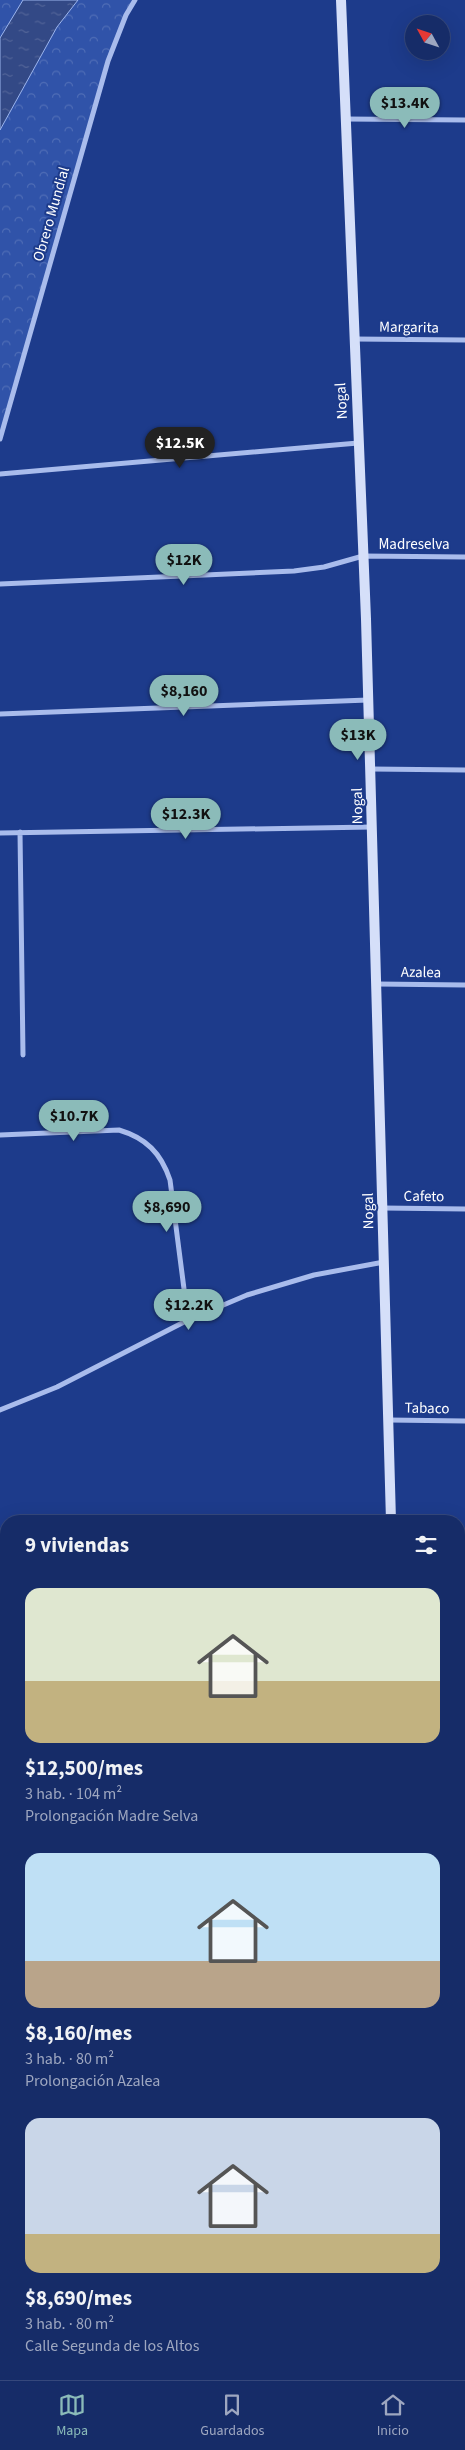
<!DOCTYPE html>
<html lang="es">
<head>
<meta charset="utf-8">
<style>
	body { margin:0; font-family:"Source Sans 3",sans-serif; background:#233871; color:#f1f3f6; height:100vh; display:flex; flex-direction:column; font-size:19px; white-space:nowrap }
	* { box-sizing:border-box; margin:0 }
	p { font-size:16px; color:#9ea7c0 }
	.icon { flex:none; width:28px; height:28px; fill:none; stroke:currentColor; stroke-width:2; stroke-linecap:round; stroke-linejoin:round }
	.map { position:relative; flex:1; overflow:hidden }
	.details { position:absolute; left:0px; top:1515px; width:465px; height:865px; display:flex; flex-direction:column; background:#162c68; border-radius:20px 20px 0 0; box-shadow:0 5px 20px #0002,0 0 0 1px #35487c }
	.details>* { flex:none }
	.needle { width:32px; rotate:310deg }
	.tools { position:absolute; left:405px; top:15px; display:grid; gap:10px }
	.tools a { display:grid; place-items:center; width:45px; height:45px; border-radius:50%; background:#162c68; box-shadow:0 5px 20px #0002,0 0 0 1px #35487c; font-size:25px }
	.price { position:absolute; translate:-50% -42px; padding:0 11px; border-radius:18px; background:#8bbbb9; color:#111; font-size:16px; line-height:32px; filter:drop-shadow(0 1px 2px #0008) }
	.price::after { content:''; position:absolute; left:50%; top:30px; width:15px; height:11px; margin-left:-8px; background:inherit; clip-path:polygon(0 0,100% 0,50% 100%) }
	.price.selected { background:#222; color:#fff }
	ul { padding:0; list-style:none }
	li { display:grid; align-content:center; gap:10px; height:265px; padding:0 25px }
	li span { display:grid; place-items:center; height:155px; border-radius:15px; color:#555 }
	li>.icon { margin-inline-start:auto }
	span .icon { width:90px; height:90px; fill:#fffc; stroke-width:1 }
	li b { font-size:21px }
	h2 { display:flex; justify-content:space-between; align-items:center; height:60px; padding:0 25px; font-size:21px }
	.tabs { display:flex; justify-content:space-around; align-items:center; height:70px; border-top:1px solid #35487c; background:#162c68; font-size:14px; color:#9ea7c0 }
	.tabs a { display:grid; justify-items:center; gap:2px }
	.tabs .selected { color:#8bbbb9 }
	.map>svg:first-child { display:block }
</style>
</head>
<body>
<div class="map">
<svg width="465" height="2380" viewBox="0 0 465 2380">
	<defs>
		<pattern id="park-crowns" width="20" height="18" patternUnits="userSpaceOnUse" patternTransform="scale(1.25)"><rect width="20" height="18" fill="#3053a9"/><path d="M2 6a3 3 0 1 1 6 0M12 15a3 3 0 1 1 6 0" fill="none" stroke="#4f6db6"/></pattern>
		<pattern id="water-ripples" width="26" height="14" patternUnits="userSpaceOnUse" patternTransform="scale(1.25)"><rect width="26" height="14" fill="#334986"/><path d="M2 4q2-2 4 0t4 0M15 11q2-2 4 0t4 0" fill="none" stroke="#526498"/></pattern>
	</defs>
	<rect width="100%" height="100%" fill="#1d3b8b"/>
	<path fill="url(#park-crowns)" d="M0,0h135l-27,61 -108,378z"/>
	<path fill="url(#water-ripples)" stroke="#9cb5ee" d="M23,0h55l-21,27 -57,103v-92z"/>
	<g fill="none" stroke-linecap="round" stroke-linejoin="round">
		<path stroke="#a9bcec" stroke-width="4" d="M459,2359l6,-1"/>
		<path stroke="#a9bcec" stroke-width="5" d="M346,119l119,1
			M354,339l111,1
			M0,439l108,-378 18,-46 9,-15
			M0,474l358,-31
			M0,584l294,-13 30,-4 39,-11 102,1
			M0,714l368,-14
			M371,769l94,1
			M20,832l3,223
			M0,833l372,-6
			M377,984l88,1
			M0,1135l119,-5c27,8 42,23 51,50l18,140
			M383,1208l82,1
			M0,1410l57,-23 131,-67 59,-25 67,-20 70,-13
			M389,1420l76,1
			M459,1897h6
			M0,1943l6,-1
			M0,2155l6,-1
			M0,2369l6,-2
			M190,2374v6"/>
		<path stroke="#d5dff9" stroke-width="10" d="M341,0l25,619 25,902
			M0,1673l6,-2
			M459,1677h6
			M0,1739l6,-1
			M459,2177h6
			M416,2374l1,6"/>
	</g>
	<g text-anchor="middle" stroke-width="4" stroke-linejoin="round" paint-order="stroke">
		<g font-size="15" fill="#fff" stroke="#1d3b8b">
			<text transform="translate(51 214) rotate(-74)" y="5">Obrero Mundial</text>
			<text transform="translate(409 327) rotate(1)" y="5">Margarita</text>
			<text transform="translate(341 401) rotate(-93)" y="5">Nogal</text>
			<text x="414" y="549">Madreselva</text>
			<text transform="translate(357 806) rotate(-91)" y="5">Nogal</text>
			<text transform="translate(421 972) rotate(1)" y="5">Azalea</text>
			<text transform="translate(424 1196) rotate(1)" y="5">Cafeto</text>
			<text transform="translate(368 1211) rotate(-91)" y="5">Nogal</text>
			<text transform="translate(427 1408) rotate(1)" y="5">Tabaco</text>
		</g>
	</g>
</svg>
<div class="tools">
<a><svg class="needle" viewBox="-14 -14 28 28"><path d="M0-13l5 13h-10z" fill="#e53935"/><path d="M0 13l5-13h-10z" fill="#9ea7c0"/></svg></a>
</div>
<b class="price" style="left:405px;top:129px">$13.4K</b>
<b class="price selected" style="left:180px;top:469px">$12.5K</b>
<b class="price" style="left:184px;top:586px">$12K</b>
<b class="price" style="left:184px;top:717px">$8,160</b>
<b class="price" style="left:358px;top:761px">$13K</b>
<b class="price" style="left:186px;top:840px">$12.3K</b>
<b class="price" style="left:74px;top:1142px">$10.7K</b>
<b class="price" style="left:167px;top:1233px">$8,690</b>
<b class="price" style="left:189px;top:1331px">$12.2K</b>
<section class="details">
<h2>9 viviendas<svg class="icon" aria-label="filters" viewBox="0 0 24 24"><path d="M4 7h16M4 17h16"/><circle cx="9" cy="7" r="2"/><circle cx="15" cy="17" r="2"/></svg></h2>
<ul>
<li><span style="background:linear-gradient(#dfe7d0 60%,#c2b280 0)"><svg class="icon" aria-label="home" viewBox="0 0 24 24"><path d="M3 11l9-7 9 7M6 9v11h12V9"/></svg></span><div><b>$12,500/mes</b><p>3 hab. · 104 m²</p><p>Prolongación Madre Selva</p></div></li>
<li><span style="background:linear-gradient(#bfe0f5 70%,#b9a48a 0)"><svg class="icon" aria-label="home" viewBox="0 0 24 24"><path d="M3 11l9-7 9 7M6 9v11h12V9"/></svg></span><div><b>$8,160/mes</b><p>3 hab. · 80 m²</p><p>Prolongación Azalea</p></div></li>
<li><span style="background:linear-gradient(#c9d6e8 75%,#c2b280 0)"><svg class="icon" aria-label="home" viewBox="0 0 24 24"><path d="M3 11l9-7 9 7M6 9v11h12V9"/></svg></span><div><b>$8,690/mes</b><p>3 hab. · 80 m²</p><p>Calle Segunda de los Altos</p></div></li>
</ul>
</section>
</div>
<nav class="tabs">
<a class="selected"><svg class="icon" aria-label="map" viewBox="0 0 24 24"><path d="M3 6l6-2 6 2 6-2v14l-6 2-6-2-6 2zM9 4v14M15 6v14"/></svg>Mapa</a>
<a><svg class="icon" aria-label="saved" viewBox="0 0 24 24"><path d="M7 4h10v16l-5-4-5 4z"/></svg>Guardados</a>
<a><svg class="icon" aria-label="home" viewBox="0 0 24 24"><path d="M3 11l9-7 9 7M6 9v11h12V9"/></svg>Inicio</a>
</nav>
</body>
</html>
